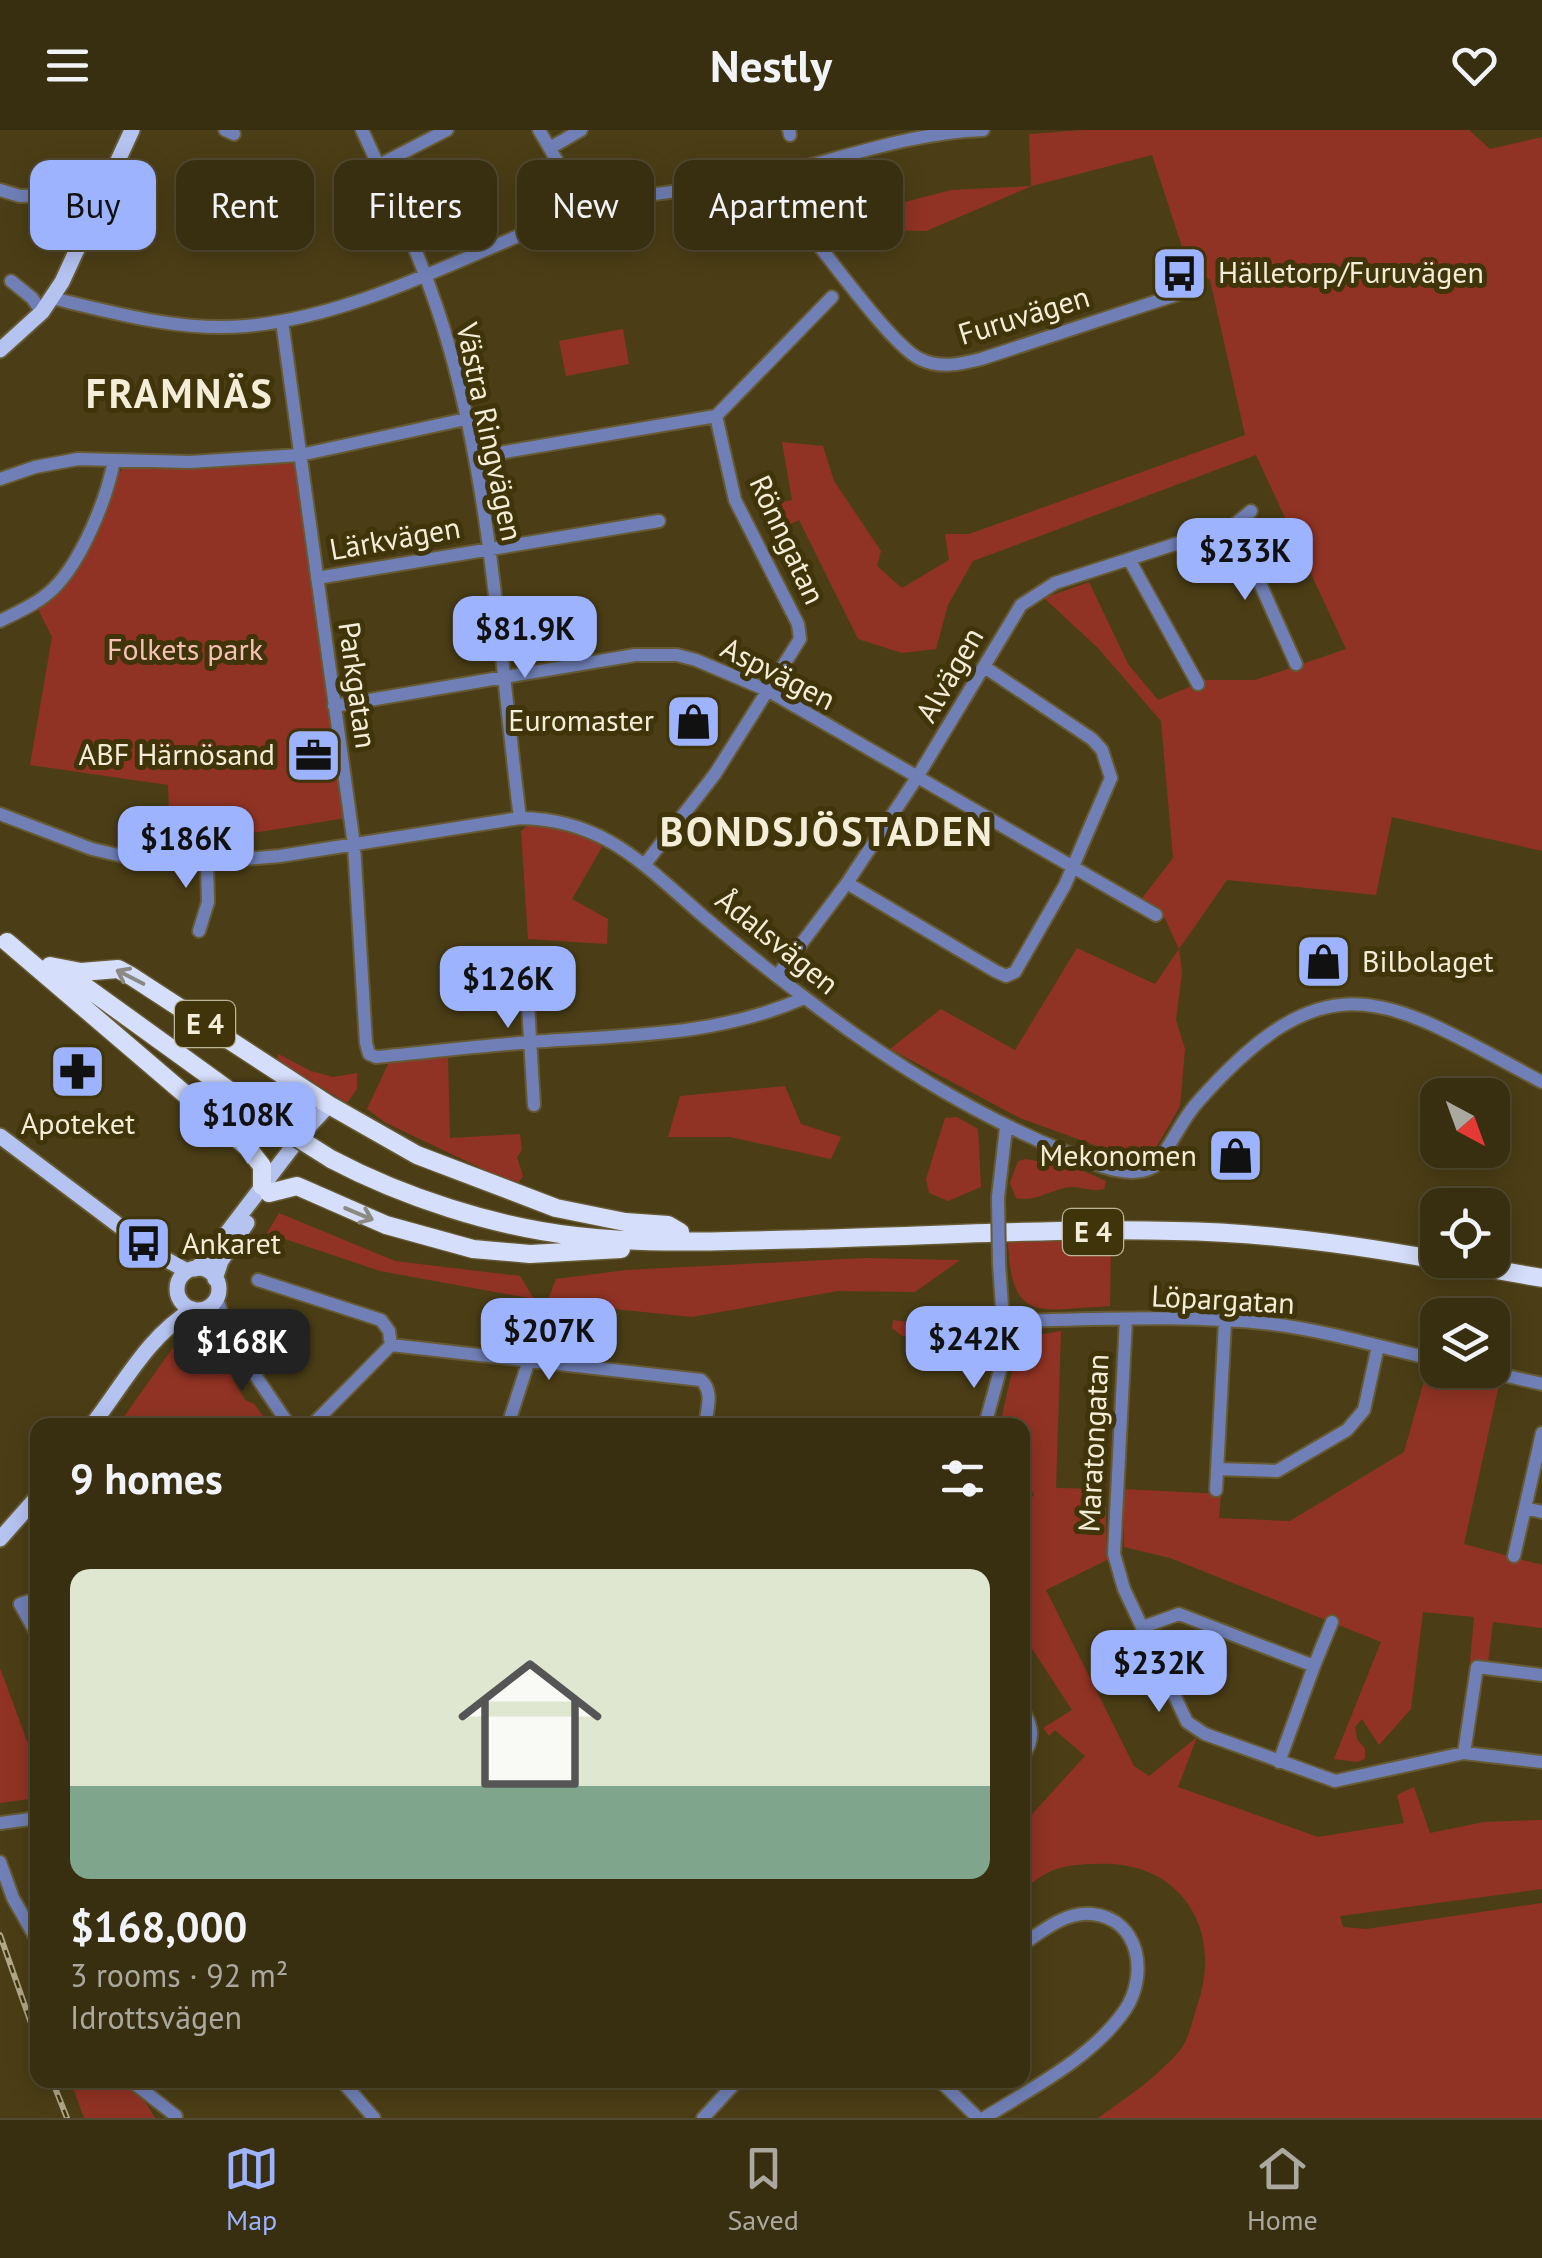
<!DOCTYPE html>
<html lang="en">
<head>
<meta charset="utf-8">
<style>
	body { margin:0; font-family:"PT Sans",sans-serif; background:#433a1e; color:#f1f3f6; height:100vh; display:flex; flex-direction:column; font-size:38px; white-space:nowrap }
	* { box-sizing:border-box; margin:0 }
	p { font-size:32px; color:#aba89f }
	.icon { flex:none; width:55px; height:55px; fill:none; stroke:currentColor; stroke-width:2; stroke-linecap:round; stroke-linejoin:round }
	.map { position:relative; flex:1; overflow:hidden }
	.side { position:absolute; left:30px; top:1288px; width:1000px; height:670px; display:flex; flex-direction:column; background:#382e10; border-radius:20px; box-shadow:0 5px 25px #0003,0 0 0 2px #524a30 }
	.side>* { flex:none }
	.top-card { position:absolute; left:30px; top:30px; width:1000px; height:90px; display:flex; gap:20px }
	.needle { width:65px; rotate:139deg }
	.fabs { position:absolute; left:1420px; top:948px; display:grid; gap:20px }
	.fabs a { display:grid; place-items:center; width:90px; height:90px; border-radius:20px; background:#382e10; box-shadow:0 5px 25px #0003,0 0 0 2px #524a30; font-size:50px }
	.price { position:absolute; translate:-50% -85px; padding:0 22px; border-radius:20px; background:#9eb3fd; color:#111; font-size:32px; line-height:65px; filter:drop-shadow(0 2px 5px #0008) }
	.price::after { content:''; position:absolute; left:50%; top:60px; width:30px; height:22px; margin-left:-15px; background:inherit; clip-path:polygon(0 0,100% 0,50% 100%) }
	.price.on { background:#222; color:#fff }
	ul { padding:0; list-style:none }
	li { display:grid; align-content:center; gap:20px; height:530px; padding:0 40px }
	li+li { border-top:2px solid #524a30 }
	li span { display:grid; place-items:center; height:310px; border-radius:20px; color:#555 }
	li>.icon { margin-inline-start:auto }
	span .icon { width:180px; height:180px; fill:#fffc; stroke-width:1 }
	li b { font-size:42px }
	h2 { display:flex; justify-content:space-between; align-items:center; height:120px; padding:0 40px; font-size:42px }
	.tag { padding:0 35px; border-radius:20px; background:#382e10; box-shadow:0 5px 25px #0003,0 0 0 2px #524a30; font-size:35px; line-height:90px }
	.tag.on { background:#9eb3fd; color:#111 }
	header { display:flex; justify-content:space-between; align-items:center; height:130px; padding:0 40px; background:#382e10; font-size:45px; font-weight:800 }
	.dock { display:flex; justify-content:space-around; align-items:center; height:140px; border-top:2px solid #524a30; background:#382e10; font-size:28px; color:#aba89f }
	.dock a { display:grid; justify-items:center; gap:5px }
	.dock .on { color:#9eb3fd }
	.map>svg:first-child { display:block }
</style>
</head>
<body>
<header><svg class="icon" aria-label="menu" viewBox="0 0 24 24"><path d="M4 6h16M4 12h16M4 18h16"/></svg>Nestly<svg class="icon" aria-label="heart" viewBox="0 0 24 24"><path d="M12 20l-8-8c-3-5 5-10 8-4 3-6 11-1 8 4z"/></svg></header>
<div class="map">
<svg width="1542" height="1988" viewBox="0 0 1542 1988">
	<rect width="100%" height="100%" fill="#4b3e16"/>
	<path fill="#913324" d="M1083,0h386l21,19 52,-12v714l-150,-34 -16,78 -149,-15 -48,69 3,24 -6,47 9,29 -5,57 -23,40 -16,7h-25l-96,-35 -130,-69 51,-40 74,41 62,-102 78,36 24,-35 -17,-37 -22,-11 33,-43 -12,-137 -63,-73 -54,-50 45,-16 39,82 30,36 48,-20h49l91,-31 -90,-194 -283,106 -25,44 -12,44 -34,4 -44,-14 -59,-119 -17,8 -9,-24 19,-4 -10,-58 41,4 11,35 47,70 -4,15 25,22 47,-28 -4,-26h24l276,-99 -35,-155 -24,-21 -34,-104 -120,31 -106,45 -44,-1 -50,-11 -20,9v-8l54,-8 85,-22 80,-4 -2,-52z
		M623,199l6,35 -63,12 -7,-35z
		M296,331l50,357 -176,28 -2,-61 -138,-20 22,-128 -15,-30c35,-19 58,-77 74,-114 5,-11 5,-20 15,-27z
		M532,692l56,12 14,13 -30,52 36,20 -1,25 -79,-5 -7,-108z
		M278,924l33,17 22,6 24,-4v16l-10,14 -70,-43z
		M448,926l2,82 70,-4 2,16 -5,7 6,19 -6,9 -131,-62 -19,-14 22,-47z
		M785,956l16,38 40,13 -10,22 -101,-22h-62l12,-41z
		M957,987l21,12 3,58 -33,14 -19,-8 -3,-14 19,-61z
		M1026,1029l55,11 25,11 -2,8c-12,3 -21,-2 -32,-2 -20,1 -36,16 -56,11l-6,-15 8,-22z
		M279,1083l116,48 125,15 14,23 -154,-28 -113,-38z
		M1111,1110l-1,66c-68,3 -99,20 -102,-64z
		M865,1128l95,2 -45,32 -77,-1 -146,26 -145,-15 9,-23 70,-9z
		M893,1190l67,8 12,7 2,4 -46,5 -4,-6 -22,-2 -10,-8z
		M1061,1201l-5,157 49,1 2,71 -61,30 88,176 15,10 48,-39 -19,50 140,50 86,-14 -7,-28 17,-8 16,46 54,-11 58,-2v69l-202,27 3,11 23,2 176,-26v215h-444c28,-20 61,-42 83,-69 8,-11 12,-30 16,-43 28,-78 -18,-148 -103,-142 -14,0 -33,2 -45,8 -9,5 -18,11 -26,17v-65l62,-68 -30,-26 -6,6 -6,-8 29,-18 -49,-75v-128l11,-12 -11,-24 -1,-46h-25l5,-9 16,-72 19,-9z
		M196,1209l25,18 10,12 2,11 12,20 9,4 16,21h-152l59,-83z
		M1428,1237l71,18 -35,159 78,21v63l-49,-6 -5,41 -18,-1 4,-45 -51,-5 -12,97 -32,36 -17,-26 -7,8 2,12 8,10v10l-8,3 -23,-3 47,-117 -211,-84 -46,-11 -1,-58 98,5 -2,24 71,3 114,-69z
		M0,1538l37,100v30l-37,5z
		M70,1950c48,0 59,-8 85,38h-71z"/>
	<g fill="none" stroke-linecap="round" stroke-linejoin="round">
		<defs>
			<path id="minor" d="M225,0l9,4
				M362,0c33,71 67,144 88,220 43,152 50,312 70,468
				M539,0l46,79
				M789,0l1,5
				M550,18l31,-18
				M379,35l68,-35
				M795,38l12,56 6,14c21,26 81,109 107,121 20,10 41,5 61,0l213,-70
				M0,60l20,6 51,-1 26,10
				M11,151l21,17 10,14
				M52,168c62,15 130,34 194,28 119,-11 225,-76 336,-115 52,-19 110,-19 164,-30 79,-16 156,-48 237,-51
				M282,191l72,524 12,198 3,11 7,3c52,-5 103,-11 155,-15 93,-7 185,-5 273,-44
				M475,327l241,-41
				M0,349l35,-12 43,-8 112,3 110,-7 166,-36
				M1234,395l62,139
				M1130,431l68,123
				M317,448l342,-57
				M0,491c18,-9 39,-18 54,-33 28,-28 53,-89 60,-128
				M334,576l301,-51h42l19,5 73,31 387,224
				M0,684l92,35 52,12 44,3 92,-8 240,-38c84,1 124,47 183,98 33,28 66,55 101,81 81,62 167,117 262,155 25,10 61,29 87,15 17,-18 26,-43 43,-63 134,-153 191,-105 346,-22
				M645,734l70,-90 85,-135 -2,-15 -63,-124 -19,-84 116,-119
				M847,753l148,88 11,5 9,-4 50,-87 46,-107 -9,-28 -10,-11 -106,-71
				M199,801l9,-29 -1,-39
				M525,825l9,150
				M777,846l70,-93 69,-104 105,-174 34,-22 179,-58 17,-14
				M998,1067l8,-69
				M258,1150l123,40 8,11 2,14
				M217,1169l13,39 59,87
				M202,1180l26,27
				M1126,1189l-12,235 10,35 63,133 18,12 130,47 129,-28 78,9
				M1003,1191c89,-1 180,-7 269,3 56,7 111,24 166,36
				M391,1215l310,35c13,12 6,29 4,45
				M1481,1240l61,14
				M312,1295l79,-80
				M508,1295l21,-65
				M985,1295l23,-84 -5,-20 -4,-58
				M1542,1303l-17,75 17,4
				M1218,1339l59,2 70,-41 17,-20 14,-64
				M1216,1360l9,-168
				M1514,1426l11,-48
				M38,1468l-18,6 18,32
				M1143,1497l36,-13 135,52 -35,96
				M1314,1536l18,-44
				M1022,1579c11,17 13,31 0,48
				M1464,1623l13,-86 65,8
				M0,1693l38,-5
				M0,1732l13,36 25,44
				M130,1950l46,36
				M341,1950l33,38
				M939,1950l39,38
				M703,1988l35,-38
				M984,1988c48,-30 108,-60 141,-108 23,-34 16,-91 -33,-96 -26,-3 -50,17 -70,31"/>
			<path id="major" d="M0,220l42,-38 20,-30 70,-152
				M0,1006l158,119 29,16
				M177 1159a21 21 0 1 1 42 0a21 21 0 1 1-42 0Z
				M195,1139l12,-10 96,-126 26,-28
				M215,1149l6,-18 26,-38
				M92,1295c32,-41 55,-88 101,-116
				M0,1409l38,-43"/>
			<path id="highway" d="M7,812l241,206 14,18v20
				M50,836l31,6 37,-3 13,7 198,129 88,50 139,53 69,14 43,3 12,7
				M61,842l29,18 187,135
				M331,1029c72,38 164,68 245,77 76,9 157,5 234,3 121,-3 243,-11 364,-8 89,1 176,13 264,29
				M269,1063l28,-7 89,39 87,24 57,5 91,-5
				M1440,1130l102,18"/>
		</defs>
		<use href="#minor" stroke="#665a35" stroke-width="16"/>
		<use href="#major" stroke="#665a35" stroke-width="19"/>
		<use href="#highway" stroke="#665a35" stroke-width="21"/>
		<use href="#minor" stroke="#7080b7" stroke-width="12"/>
		<use href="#major" stroke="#b5c3f1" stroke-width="15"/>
		<use href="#highway" stroke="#d5defa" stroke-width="18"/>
		<defs>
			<path id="rail" d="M0,1805l38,108
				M52,1950l15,38"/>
		</defs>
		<use href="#rail" stroke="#b1a88a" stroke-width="6"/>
		<use href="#rail" stroke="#40340a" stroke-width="2.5" stroke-dasharray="8" stroke-linecap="butt"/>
		<defs>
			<path id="minor-bridge" d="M998,1067l1,66"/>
			<path id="highway-bridge" d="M277,995l54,34"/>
		</defs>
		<use href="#minor-bridge" stroke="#665a35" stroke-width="16" stroke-linecap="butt"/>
		<use href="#highway-bridge" stroke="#665a35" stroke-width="21" stroke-linecap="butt"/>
		<use href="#minor-bridge" stroke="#7080b7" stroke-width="12"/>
		<use href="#highway-bridge" stroke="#d5defa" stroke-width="18"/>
	</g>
	<defs><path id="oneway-shaft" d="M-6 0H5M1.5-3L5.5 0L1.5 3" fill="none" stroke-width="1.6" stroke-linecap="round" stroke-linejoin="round" transform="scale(2.5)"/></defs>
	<g stroke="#8a8982">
		<use href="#oneway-shaft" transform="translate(130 847) rotate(-153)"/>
		<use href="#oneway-shaft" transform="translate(359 1084) rotate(23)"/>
	</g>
	<defs>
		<symbol id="bus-square" viewBox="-11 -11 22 22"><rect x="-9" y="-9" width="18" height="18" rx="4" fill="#9eb3fd" stroke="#40340a"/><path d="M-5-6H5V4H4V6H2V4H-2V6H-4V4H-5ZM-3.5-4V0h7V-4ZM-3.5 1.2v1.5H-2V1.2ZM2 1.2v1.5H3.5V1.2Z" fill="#111"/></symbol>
		<symbol id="shop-square" viewBox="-11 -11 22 22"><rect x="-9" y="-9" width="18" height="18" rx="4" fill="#9eb3fd" stroke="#40340a"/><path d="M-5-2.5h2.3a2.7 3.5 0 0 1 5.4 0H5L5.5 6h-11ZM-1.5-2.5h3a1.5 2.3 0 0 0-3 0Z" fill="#111"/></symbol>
		<symbol id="office-square" viewBox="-11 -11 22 22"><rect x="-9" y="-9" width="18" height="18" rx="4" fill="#9eb3fd" stroke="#40340a"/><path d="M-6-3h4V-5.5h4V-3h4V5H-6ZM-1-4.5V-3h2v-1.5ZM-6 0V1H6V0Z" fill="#111"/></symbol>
		<symbol id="pharmacy-square" viewBox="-11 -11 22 22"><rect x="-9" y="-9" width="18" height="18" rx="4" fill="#9eb3fd" stroke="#40340a"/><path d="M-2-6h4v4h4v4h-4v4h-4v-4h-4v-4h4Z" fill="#111"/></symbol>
	</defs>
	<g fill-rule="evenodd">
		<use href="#bus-square" x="1148" y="112" width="63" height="63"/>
		<use href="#shop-square" x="662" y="560" width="63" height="63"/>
		<use href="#office-square" x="282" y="594" width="63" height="63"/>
		<use href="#shop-square" x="1292" y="800" width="63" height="63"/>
		<use href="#pharmacy-square" x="46" y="910" width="63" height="63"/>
		<use href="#shop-square" x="1204" y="994" width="63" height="63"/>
		<use href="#bus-square" x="112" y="1082" width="63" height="63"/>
	</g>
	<g text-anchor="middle" stroke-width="10" stroke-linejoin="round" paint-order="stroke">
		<g fill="#40340a" stroke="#beb69a" stroke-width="2.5">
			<rect x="175" y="871" width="60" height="46" rx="8"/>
			<rect x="1063" y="1079" width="60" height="46" rx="8"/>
		</g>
		<g font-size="28" font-weight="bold" fill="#f4edd7">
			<text x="205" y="904">E 4</text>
			<text x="1093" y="1112">E 4</text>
		</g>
		<g font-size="30" fill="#f4edd7" stroke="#40340a" text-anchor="start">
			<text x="1218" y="153">Hälletorp/Furuvägen</text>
			<text x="654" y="601" text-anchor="end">Euromaster</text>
			<text x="275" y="635" text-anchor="end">ABF Härnösand</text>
			<text x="1362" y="842">Bilbolaget</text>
			<text x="78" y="1004" text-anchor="middle">Apoteket</text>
			<text x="1197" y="1036" text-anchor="end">Mekonomen</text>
			<text x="182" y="1124">Ankaret</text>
		</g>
		<g font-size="30" fill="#f4edd7" stroke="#40340a">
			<text transform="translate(1024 186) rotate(-17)" y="10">Furuvägen</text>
			<text transform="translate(489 302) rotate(78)" y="10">Västra Ringvägen</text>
			<text transform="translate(395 409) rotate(-10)" y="10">Lärkvägen</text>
			<text transform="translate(787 410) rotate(65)" y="10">Rönngatan</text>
			<text transform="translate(778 544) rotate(27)" y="10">Aspvägen</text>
			<text transform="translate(950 545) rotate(-60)" y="10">Alvägen</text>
			<text transform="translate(357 555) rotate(82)" y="10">Parkgatan</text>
			<text transform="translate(777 812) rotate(39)" y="10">Ådalsvägen</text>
			<text transform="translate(1223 1170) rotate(3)" y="10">Löpargatan</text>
			<text transform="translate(1094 1313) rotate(-87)" y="10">Maratongatan</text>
		</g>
		<g font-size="30" fill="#f7c0b5" stroke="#40340a">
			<text x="185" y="530">Folkets park</text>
		</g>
		<g font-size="40" font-weight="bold" letter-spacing="2.5" fill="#f4edd7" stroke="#40340a">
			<text x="180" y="278">FRAMNÄS</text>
			<text x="827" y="716">BONDSJÖSTADEN</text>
		</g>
	</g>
</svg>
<div class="fabs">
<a><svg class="needle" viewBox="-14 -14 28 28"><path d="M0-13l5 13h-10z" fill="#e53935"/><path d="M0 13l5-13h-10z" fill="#aba89f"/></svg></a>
<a><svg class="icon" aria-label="locate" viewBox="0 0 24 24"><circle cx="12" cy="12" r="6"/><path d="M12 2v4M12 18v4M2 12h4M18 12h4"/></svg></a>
<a><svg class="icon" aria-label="layers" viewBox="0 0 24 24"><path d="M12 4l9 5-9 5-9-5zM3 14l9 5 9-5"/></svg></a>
</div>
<b class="price" style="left:1245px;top:473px">$233K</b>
<b class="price" style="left:525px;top:551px">$81.9K</b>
<b class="price" style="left:186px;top:761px">$186K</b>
<b class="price" style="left:508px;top:901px">$126K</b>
<b class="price" style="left:248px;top:1037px">$108K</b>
<b class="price" style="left:549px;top:1253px">$207K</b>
<b class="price" style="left:974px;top:1261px">$242K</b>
<b class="price on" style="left:242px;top:1264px">$168K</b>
<b class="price" style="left:1159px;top:1585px">$232K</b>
<div class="top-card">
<a class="tag on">Buy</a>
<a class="tag">Rent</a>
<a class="tag">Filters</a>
<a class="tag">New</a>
<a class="tag">Apartment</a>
</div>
<section class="side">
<h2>9 homes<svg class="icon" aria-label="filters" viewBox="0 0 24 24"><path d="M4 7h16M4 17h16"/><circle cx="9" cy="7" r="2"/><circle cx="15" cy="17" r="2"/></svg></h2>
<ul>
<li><span style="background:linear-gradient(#dfe7d0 70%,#7fa58c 0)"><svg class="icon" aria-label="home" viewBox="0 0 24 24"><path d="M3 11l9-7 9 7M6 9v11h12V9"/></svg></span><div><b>$168,000</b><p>3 rooms · 92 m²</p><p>Idrottsvägen</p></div></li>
</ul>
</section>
</div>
<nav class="dock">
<a class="on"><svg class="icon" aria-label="map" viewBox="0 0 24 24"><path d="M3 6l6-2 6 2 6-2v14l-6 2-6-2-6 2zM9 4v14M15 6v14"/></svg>Map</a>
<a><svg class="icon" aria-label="saved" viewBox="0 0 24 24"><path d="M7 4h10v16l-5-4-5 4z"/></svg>Saved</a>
<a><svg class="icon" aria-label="home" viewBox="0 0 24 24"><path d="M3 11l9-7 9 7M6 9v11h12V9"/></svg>Home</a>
</nav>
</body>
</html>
